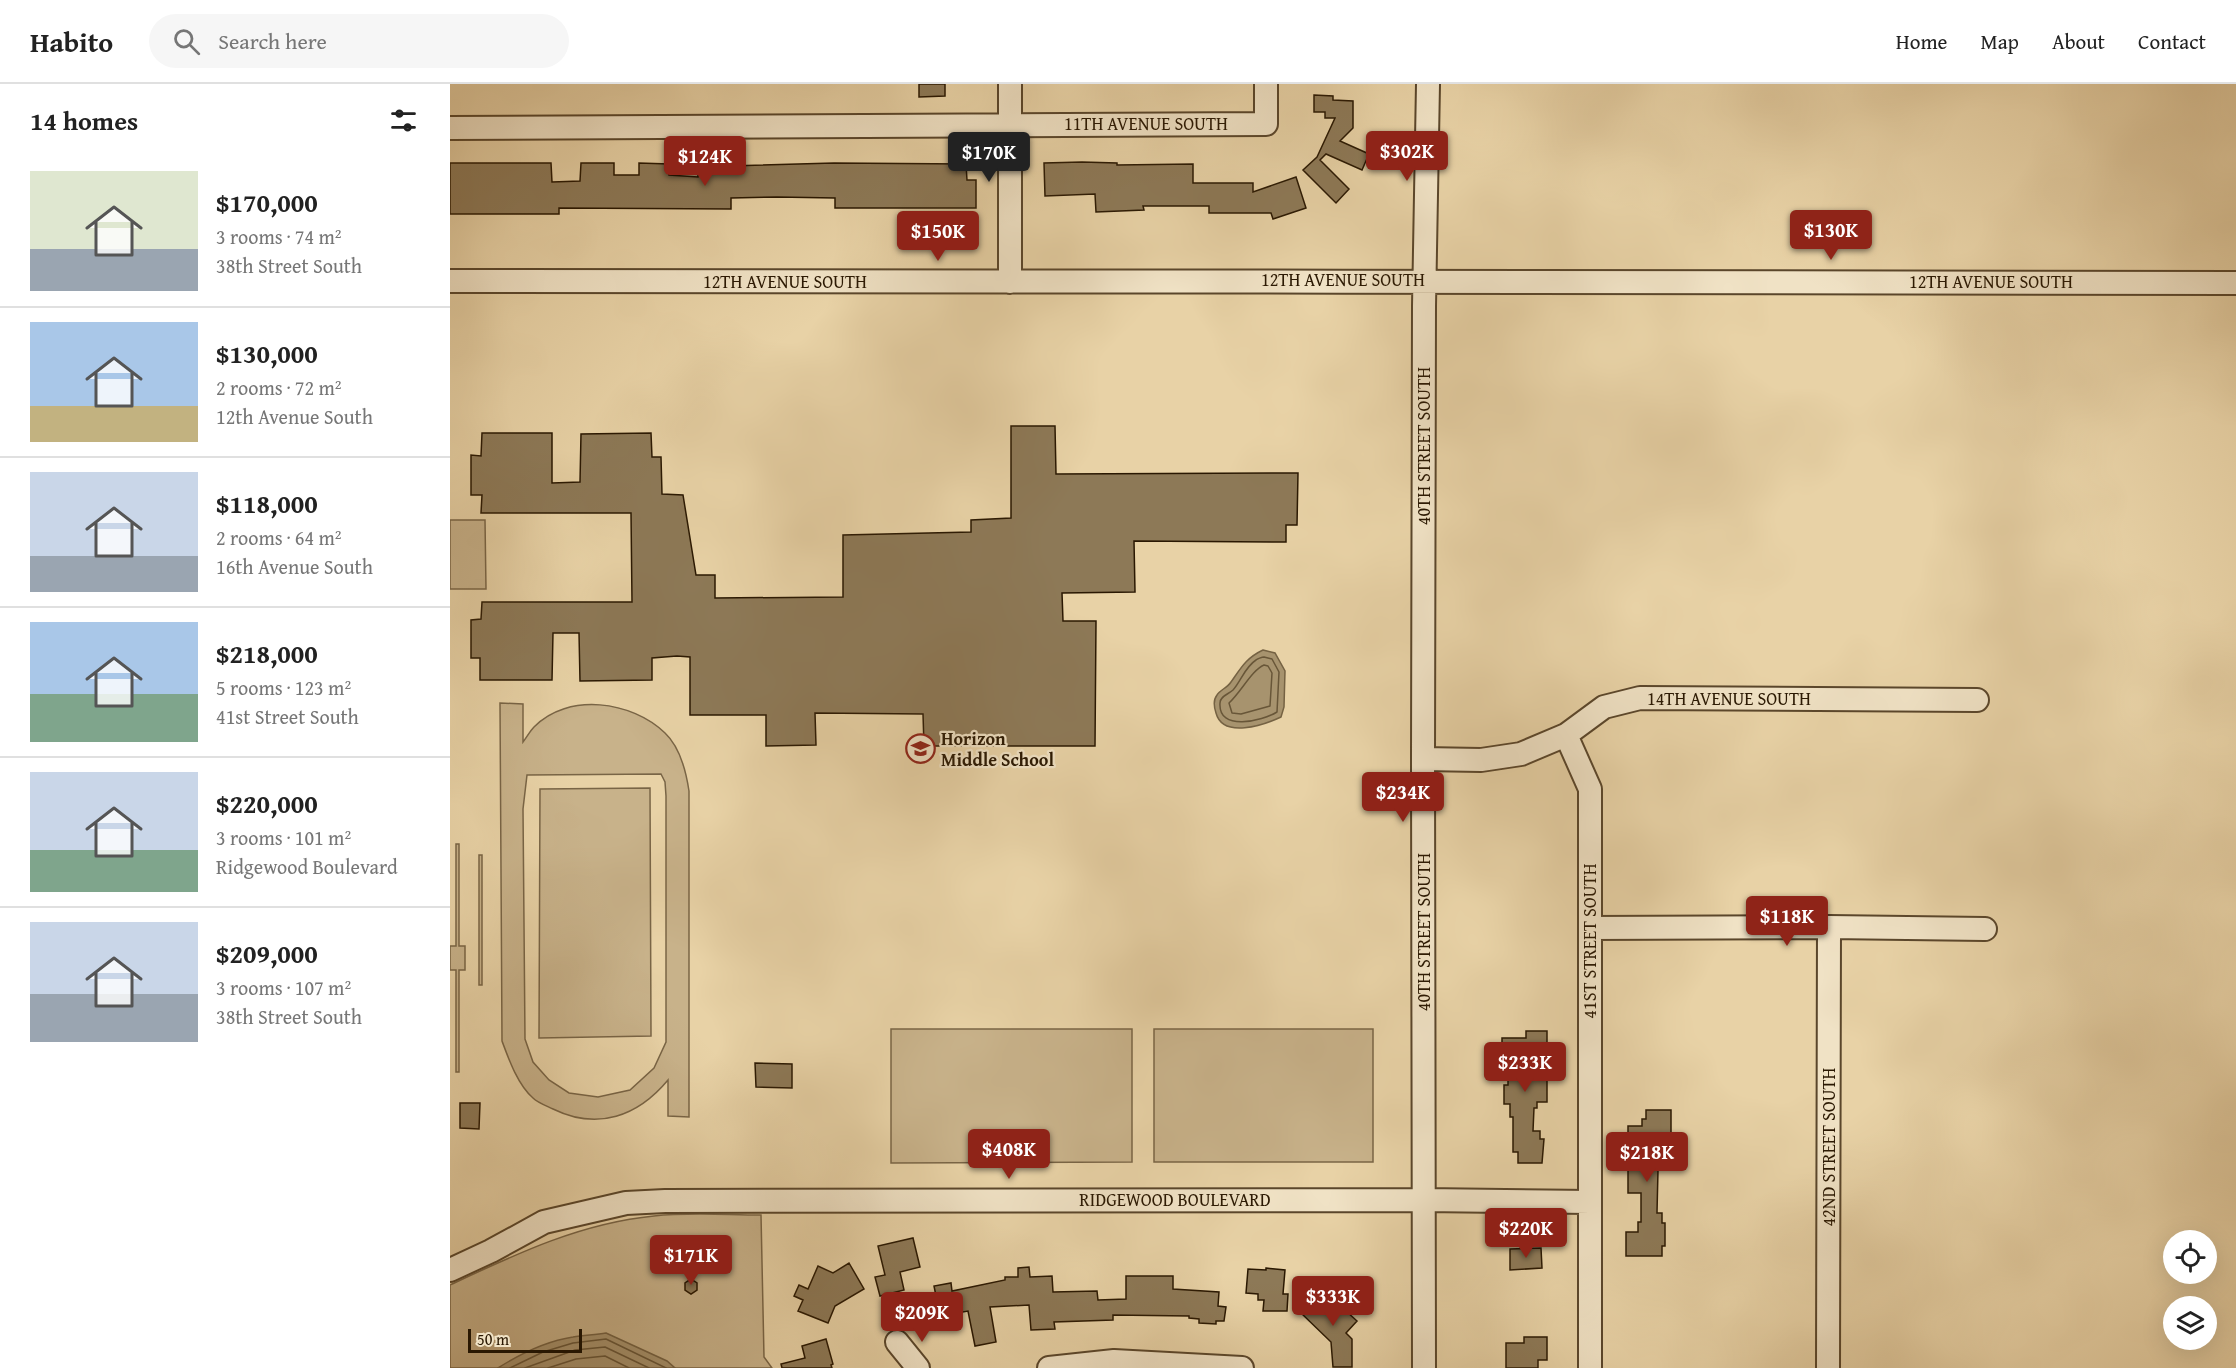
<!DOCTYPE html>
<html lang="en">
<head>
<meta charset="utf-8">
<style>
	body { margin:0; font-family:"Gentium Book Plus",serif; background:#f6f6f6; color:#222; height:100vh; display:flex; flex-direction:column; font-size:22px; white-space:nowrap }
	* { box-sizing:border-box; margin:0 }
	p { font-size:20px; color:#767676 }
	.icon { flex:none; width:33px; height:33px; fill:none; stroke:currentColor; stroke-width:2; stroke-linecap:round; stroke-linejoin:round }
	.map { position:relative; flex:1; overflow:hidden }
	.panel { display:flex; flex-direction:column; background:#fff; width:450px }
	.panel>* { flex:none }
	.tools { position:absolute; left:1713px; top:1146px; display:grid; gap:12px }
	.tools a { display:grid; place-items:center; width:54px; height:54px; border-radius:50%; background:#fff; box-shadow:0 6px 24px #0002; font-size:30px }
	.scale { position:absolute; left:18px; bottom:15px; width:114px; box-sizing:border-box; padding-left:6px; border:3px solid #2a1802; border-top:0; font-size:16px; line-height:21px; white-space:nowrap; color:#2a1802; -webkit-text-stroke:4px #f0e2c5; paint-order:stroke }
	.price { position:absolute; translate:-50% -51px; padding:0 14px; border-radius:6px; background:#8f2418; color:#fff; font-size:20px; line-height:39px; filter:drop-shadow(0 2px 3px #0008) }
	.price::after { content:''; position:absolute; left:50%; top:36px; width:18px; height:14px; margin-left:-9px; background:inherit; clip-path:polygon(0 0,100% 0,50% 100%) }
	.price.selected { background:#222; color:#fff }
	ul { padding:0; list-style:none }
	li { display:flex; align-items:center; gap:18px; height:150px; padding:0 30px }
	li+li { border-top:2px solid #e0e0e0 }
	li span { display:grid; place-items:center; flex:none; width:168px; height:120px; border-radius:0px; color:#555 }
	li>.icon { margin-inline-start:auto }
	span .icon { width:72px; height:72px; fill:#fffc; stroke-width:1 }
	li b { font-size:26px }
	h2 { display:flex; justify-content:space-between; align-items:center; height:72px; padding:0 30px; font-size:26px }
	header { display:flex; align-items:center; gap:36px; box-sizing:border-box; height:84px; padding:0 30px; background:#fff; border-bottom:2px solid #e0e0e0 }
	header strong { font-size:28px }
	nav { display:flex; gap:33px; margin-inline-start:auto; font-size:21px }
	.search { width:420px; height:54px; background:#f6f6f6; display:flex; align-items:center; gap:15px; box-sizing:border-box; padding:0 21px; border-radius:33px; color:#767676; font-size:22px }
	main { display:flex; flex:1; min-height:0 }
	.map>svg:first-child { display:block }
</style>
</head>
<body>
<header>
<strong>Habito</strong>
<div class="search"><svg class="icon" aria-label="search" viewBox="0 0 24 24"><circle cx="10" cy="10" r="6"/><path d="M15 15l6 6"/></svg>Search here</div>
<nav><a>Home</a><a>Map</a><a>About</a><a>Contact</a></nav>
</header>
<main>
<section class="panel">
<h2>14 homes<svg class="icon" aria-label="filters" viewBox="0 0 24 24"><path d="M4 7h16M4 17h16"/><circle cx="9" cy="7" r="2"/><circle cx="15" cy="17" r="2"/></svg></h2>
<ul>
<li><span style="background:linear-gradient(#dfe7d0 65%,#9aa5b1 0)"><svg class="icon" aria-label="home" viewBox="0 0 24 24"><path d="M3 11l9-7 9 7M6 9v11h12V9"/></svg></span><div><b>$170,000</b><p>3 rooms · 74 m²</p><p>38th Street South</p></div></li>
<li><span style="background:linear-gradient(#a9c7e8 70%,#c2b280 0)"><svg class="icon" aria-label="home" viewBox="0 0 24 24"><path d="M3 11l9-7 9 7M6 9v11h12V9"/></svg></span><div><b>$130,000</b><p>2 rooms · 72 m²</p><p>12th Avenue South</p></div></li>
<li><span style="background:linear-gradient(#c9d6e8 70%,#9aa5b1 0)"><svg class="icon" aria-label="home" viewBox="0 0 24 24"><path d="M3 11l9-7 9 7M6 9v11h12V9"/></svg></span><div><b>$118,000</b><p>2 rooms · 64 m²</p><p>16th Avenue South</p></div></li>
<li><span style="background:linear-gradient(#a9c7e8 60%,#7fa58c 0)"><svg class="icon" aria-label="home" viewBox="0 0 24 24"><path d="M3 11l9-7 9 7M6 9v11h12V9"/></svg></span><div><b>$218,000</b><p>5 rooms · 123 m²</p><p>41st Street South</p></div></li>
<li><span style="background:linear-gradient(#c9d6e8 65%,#7fa58c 0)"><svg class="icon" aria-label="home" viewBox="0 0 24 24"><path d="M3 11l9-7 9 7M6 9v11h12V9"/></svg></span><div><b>$220,000</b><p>3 rooms · 101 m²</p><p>Ridgewood Boulevard</p></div></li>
<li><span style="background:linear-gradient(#c9d6e8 60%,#9aa5b1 0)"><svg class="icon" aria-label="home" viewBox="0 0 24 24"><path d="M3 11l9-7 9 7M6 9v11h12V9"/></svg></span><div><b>$209,000</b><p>3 rooms · 107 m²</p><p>38th Street South</p></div></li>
</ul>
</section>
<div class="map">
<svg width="1786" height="1284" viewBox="0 0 1786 1284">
	<rect width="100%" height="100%" fill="#e8d2a6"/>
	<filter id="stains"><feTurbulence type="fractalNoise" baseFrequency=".00333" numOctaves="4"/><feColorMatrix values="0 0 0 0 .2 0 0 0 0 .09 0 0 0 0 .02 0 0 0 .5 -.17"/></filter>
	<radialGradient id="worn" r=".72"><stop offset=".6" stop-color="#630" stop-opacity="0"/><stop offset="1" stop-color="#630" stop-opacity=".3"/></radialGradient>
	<path fill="#c8b28a" stroke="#796546" stroke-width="1.5" fill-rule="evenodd" d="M0,436h35l1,69h-36z
		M50,619l23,1v38c4,-5 7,-11 11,-15 34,-35 98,-26 131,6 15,14 21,38 24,58v326l-21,-1v-36c-30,36 -70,51 -115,29 -6,-3 -15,-6 -20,-11 -15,-13 -24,-38 -31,-57zM211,690l4,8 1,14v246l-12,26 -24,22 -32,7 -29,-4 -20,-13 -16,-18 -8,-23 -2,-230 4,-34z
		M200,704l1,248 -112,2 1,-249z
		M6,760h3v102h6v24h-6v102h-3v-102h-6v-24h6z
		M29,771h3v130h-3z
		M441,945h241v133l-241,1z
		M704,945h219v133h-219z
		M311,1131l3,142 8,11h-322v-83c66,-31 131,-62 204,-69 35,-4 72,-1 107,-1z"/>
	<path fill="#a7936e" stroke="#756243" stroke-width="1.5" d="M813,566l12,3 10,18 -1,36 -3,10c-17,8 -58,22 -65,-4 -2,-6 -3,-13 1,-18 3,-5 10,-7 14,-13 10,-14 15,-24 32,-32z
		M156,1249l61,28 8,7h-177c22,-14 49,-27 75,-31 11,-2 22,-2 33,-4z"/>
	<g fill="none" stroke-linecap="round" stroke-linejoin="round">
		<path stroke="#685638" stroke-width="1.5" d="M814,573l8,2 7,13 -2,40c-15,9 -59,20 -57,-9 0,-7 9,-9 13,-13 8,-9 12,-23 23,-30 1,-1 6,-3 8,-3z
			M814,581l4,1 4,7 -2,33 -29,8 -9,-1 -3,-10c12,-11 23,-33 35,-38z
			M60,1284l33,-16 30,-9 33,-4 60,29
			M75,1284l50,-18 30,-3 44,21
			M98,1284l28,-9 29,-3 24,12"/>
	</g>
	<path fill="#8d7957" stroke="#2a1802" stroke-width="1.5" d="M469,0h26v12l-26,1z
		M864,11l19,1v4l20,1v27l-13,13 29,13 -7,16 -36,-16 -6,6 29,29 -13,14 -33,-33 14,-13 18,-39h-10v-6h-11z
		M263,78v2l16,2 105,-3 132,1 1,16h9v28h-141v-10l-58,-1 -46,1v11l-172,-1v6h-109v-51h101l1,19 28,-1 1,-18h33v12h25v-12l30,1v11l29,2v-14z
		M632,78l35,1v2l76,-1v19h60v9l43,-15 10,31 -33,11 -2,-6h-62v-7h-66l1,4 -48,2 -1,-18 -50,2 -1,-33z
		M561,342h44l1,48 242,-1 -1,52h-11v17l-152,-1 1,51 -73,1 1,28h33l-1,125h-171l-1,-32 -108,-1 1,32 -50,1v-31h-76v-58l-13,-1 -25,2v22l-72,1 -1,-48h-26l-1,47h-72v-22h-9v-38l10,-1 1,-17h150l-1,-89h-150l1,-18h-11v-40l10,1 1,-23h70v50l28,-1 1,-48 70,-1 1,24h9l1,37 21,1 13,80h19v23l128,-1v-62l128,-3v-12l40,-2z
		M1076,947h21v23h-11v25h11v23h-10v6h-3l-1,23h7v8h4l-2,24h-24v-11h-5v-35h-3v-13h-6v-19h4v-28h-6v-19h24z
		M305,979l37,1v24l-36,-1z
		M10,1019h20l-1,26 -19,-1z
		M1196,1026h25v33h-19v27h6l-1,43h5v10h3v23h-3v10h-36v-24h12v-10h3v-29h-13v-67h14v-7h4z
		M463,1154l7,29 -20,5 4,18 -24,6 -5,-19 10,-2 -7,-29z
		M1091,1164l1,20 -32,2v-21z
		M399,1179l15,26 -29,17 -7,17 -30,-12 5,-11 -9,-4 5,-11 9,4 10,-23 15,7z
		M579,1183l1,10 22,-1 1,16 44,-1 1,9 28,-1v-23h47v13l46,3 -1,14 8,1 -2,14h-8v3l-17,-1v-4l-10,-1v-2l-76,-1v5l-59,2 1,7 -24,1 -2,-25 -39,2 6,35 -21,4 -7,-35 -28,5 -6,-30 17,-3 1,8 53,-11v-3h13v-9z
		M816,1184l19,2 -2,24h5l-1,17h-24l1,-11h-6v-6l-12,-1 2,-24 18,1z
		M241,1195l6,4v7l-6,4 -6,-4v-7z
		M873,1206l34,31 -11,12 6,6v28h-19l-2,-25 -30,-29z
		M1074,1253h23v23h-9v8h-32v-25h18z
		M376,1255l7,25 -2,1 1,3h-50l-1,-4 24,-6 -3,-12z"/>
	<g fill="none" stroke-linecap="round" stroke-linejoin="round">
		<defs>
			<path id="minor" d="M0,44l816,-4v-40
				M0,197c595,1 1191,0 1786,2
				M560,198v-198
				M1116,651l24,54v579
				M973,675l58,1 40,-6 45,-19 38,-28 36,-9 337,2
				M1140,844l239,-1 156,2
				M0,1186l41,-19 53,-29 82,-19 39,-2 759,-1 166,2
				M447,1258l21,26
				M599,1284l65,-7 128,7
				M974,1284l-1,-609 1,-453 4,-222
				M1378,1284l1,-441"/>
		</defs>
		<use href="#minor" stroke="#5a462b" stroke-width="26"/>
		<use href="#minor" stroke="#f0e2c5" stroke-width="22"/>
	</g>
	<defs>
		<symbol id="school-ring" viewBox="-11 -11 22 22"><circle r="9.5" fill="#f0e2c5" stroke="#8f2418" stroke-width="1.5"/><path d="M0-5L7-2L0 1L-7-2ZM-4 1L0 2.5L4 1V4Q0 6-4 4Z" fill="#8f2418"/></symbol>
	</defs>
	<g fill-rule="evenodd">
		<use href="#school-ring" x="454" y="648" width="33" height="33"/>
	</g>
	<g text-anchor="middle" stroke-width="4.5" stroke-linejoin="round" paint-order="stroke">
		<g font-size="18" fill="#2a1802" stroke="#f0e2c5">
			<text x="696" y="46">11TH AVENUE SOUTH</text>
			<text x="893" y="202">12TH AVENUE SOUTH</text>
			<text x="335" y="204">12TH AVENUE SOUTH</text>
			<text x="1541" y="204">12TH AVENUE SOUTH</text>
			<text transform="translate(974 362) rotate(-90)" y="6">40TH STREET SOUTH</text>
			<text x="1279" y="621">14TH AVENUE SOUTH</text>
			<text transform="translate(974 848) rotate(-90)" y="6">40TH STREET SOUTH</text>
			<text transform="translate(1140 857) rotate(-90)" y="6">41ST STREET SOUTH</text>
			<text transform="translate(1379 1063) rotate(-90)" y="6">42ND STREET SOUTH</text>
			<text x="725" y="1122">RIDGEWOOD BOULEVARD</text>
		</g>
		<g font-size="18" font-weight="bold" fill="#2a1802" stroke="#f0e2c5" text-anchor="start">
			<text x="491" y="661">Horizon<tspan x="491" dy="21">Middle School</tspan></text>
		</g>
	</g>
	<rect width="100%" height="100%" filter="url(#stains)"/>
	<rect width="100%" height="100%" fill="url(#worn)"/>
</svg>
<div class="tools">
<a><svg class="icon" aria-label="locate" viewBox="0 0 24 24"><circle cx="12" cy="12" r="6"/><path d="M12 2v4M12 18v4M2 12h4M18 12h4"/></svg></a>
<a><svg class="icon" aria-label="layers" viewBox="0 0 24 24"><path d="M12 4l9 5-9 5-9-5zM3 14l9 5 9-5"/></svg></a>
</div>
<div class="scale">50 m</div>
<b class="price" style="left:957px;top:98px">$302K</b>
<b class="price selected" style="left:539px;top:99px">$170K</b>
<b class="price" style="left:255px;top:103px">$124K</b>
<b class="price" style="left:1381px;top:177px">$130K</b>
<b class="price" style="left:488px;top:178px">$150K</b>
<b class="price" style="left:953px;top:739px">$234K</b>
<b class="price" style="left:1337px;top:863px">$118K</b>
<b class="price" style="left:1075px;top:1009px">$233K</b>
<b class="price" style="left:559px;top:1096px">$408K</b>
<b class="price" style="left:1197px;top:1099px">$218K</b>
<b class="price" style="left:1076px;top:1175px">$220K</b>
<b class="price" style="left:241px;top:1202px">$171K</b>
<b class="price" style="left:883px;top:1243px">$333K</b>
<b class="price" style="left:472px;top:1259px">$209K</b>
</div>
</main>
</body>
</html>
